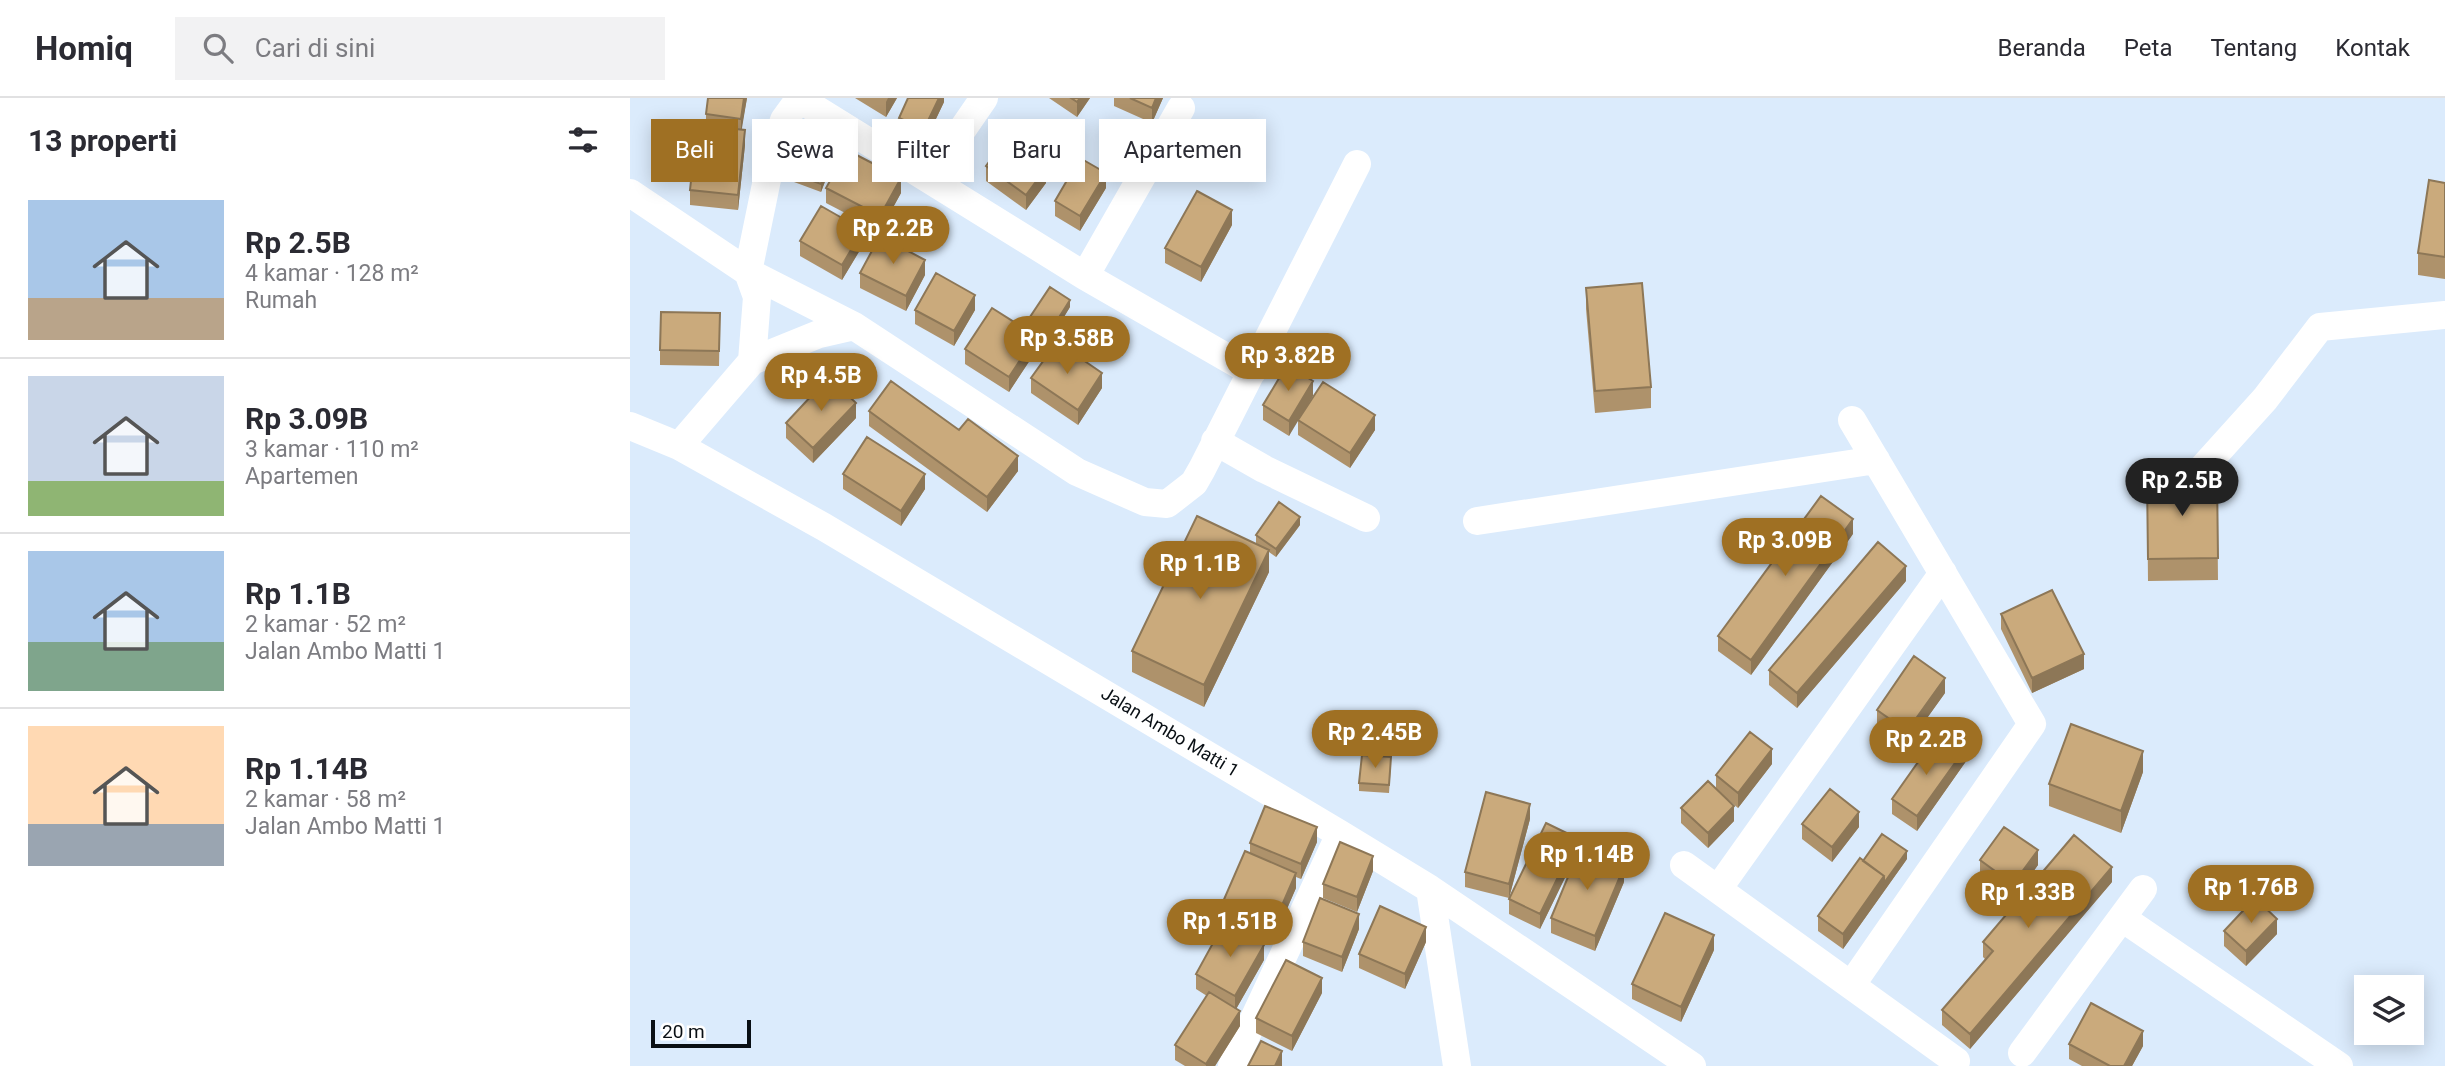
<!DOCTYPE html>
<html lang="id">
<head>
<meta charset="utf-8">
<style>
	body { margin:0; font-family:Roboto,sans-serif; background:#f2f2f3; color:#2b2b33; height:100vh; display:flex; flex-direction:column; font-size:26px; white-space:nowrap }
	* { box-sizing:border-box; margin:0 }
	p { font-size:23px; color:#7c7c81 }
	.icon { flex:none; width:38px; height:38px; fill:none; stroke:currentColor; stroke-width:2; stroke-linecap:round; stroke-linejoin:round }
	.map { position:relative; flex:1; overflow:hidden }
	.drawer { display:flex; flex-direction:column; background:#fff; width:630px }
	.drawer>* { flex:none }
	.top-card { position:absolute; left:21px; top:21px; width:665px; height:63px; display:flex; gap:14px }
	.tools { position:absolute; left:1724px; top:877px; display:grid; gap:14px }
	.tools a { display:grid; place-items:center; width:70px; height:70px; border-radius:0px; background:#fff; box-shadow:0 4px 18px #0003; font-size:35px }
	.scale { position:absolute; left:21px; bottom:18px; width:100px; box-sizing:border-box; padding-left:7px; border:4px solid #090f14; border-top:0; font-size:19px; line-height:24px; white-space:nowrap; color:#090f14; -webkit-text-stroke:5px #fff; paint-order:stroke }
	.price { position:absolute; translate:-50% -60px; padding:0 16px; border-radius:24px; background:#9f7023; color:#fff; font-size:23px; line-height:46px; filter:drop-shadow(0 2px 4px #0008) }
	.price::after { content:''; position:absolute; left:50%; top:42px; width:21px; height:16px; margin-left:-10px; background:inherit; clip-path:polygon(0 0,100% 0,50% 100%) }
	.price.selected { background:#222; color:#fff }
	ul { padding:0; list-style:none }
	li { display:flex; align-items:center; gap:21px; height:175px; padding:0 28px }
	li+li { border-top:2px solid #e1e1e2 }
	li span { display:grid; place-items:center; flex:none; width:196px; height:140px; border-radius:0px; color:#555 }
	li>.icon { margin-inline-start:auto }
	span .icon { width:84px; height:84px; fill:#fffc; stroke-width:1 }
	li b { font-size:30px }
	h2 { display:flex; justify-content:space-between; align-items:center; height:84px; padding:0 28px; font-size:30px }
	.tag { padding:0 24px; border-radius:0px; background:#fff; box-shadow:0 4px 18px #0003; font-size:24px; line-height:63px }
	.tag.selected { background:#9f7023; color:#fff }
	header { display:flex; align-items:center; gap:42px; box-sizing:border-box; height:98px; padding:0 35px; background:#fff; border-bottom:2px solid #e1e1e2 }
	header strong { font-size:33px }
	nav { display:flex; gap:38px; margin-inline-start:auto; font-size:24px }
	.search { width:490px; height:63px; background:#f2f2f3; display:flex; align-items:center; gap:18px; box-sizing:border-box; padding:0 24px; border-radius:0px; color:#7c7c81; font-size:26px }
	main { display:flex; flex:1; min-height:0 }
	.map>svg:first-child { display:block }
</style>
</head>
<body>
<header>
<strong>Homiq</strong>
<div class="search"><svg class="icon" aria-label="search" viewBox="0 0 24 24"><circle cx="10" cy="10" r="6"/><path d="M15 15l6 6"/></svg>Cari di sini</div>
<nav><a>Beranda</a><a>Peta</a><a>Tentang</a><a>Kontak</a></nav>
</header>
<main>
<section class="drawer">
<h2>13 properti<svg class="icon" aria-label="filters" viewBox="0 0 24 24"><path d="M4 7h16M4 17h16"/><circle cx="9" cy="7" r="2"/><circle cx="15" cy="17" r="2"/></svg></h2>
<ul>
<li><span style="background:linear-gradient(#a9c7e8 70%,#b9a48a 0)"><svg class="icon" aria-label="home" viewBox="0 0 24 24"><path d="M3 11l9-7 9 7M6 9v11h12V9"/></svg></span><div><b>Rp 2.5B</b><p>4 kamar · 128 m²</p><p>Rumah</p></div></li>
<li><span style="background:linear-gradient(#c9d6e8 75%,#8fb573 0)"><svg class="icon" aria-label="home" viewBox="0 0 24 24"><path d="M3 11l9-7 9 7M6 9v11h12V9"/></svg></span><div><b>Rp 3.09B</b><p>3 kamar · 110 m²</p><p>Apartemen</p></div></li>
<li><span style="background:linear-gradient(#a9c7e8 65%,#7fa58c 0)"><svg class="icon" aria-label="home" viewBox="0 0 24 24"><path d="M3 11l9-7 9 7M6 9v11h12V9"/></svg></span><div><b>Rp 1.1B</b><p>2 kamar · 52 m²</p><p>Jalan Ambo Matti 1</p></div></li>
<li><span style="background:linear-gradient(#ffd9b3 70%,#9aa5b1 0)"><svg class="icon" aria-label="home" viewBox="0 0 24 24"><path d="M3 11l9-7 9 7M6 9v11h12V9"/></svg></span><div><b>Rp 1.14B</b><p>2 kamar · 58 m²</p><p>Jalan Ambo Matti 1</p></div></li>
</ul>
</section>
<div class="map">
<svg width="1815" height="968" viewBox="0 0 1815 968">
	<rect width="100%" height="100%" fill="#dbebfc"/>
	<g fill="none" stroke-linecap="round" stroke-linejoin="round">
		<path stroke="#fff" stroke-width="28" d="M168,0l287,178 167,96
			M299,80l55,-80
			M0,95l118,79 106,54 223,146 68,30 22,2 27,-21 8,-14 155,-305
			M455,178l96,-168
			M122,263l5,-64 -9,-25 23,-112 13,-40 16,-22
			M1222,322l180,304 -180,260
			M0,328l49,20 145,81 516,307 90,55 262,177
			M585,343l49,28 102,49
			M49,348l73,-85 67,-27 35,-8
			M1570,373l65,-72 55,-72 125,-12
			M847,423l399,-61
			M1054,767l272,196
			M800,791l27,177
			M1088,791l225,-316
			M1492,820l217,148
			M1392,955l121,-164
			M602,968l108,-232"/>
	</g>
	<path fill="#ae926b" d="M117,0l-6,32 4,15 -7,65 -48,-5v-15l16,-64v-12z
		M225,0h42l-11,19z
		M314,0v4l-20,42 -25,-11v-15z
		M419,0h41l-13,19z
		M484,0h49l-11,25 -38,-17z
		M204,60l-13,34 -27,-10v-8z
		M356,68l60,17 -20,27 -40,-29z
		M1815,85v96l-27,-4v-22z
		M196,90l75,5 -21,38 -54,-28z
		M476,90l-26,43 -25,-15v-15z
		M602,127l-31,57 -36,-19v-15z
		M170,143l63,4 -21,35 -42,-24z
		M230,175l65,2 -19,36 -46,-23z
		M956,190l65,99v21l-56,5 -9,-104z
		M440,209l-19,31 -21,-14v-7z
		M285,212h60l-21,36 -39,-22z
		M90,215l-1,53 -59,-1v-15z
		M335,251l71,2 -27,41 -44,-28z
		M401,280l71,10 -24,37 -47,-32z
		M683,283l-24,55 -26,-16v-15z
		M239,313l90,19 59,41 -31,41 -118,-86z
		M226,320l-43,45 -27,-25v-15z
		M668,322l77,10 -25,38 -52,-33z
		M213,376l82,15 -24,37 -58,-37z
		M1587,379l1,103 -70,1 -1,-103z
		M670,427l-24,32 -7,-5v20l-65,135 -72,-35v-21l129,-104 -5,-4v-8z
		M1223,436l-102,141 -33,-24v-15z
		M1276,483l-109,127 -28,-23v-15z
		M1371,516l83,55 -52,24 -31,-64z
		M1315,595l-38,53 -30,-22v-14z
		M1308,643l38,6 -59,84 -25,-17v-15z
		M1142,666l-34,44 -12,-10 8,23 -26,27 -27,-25v-15l35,-19v-14z
		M761,667l-2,28 -30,-2v-8z
		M1513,674l-22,61 -72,-27v-22z
		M900,721l-21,79 -44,-11v-15z
		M1172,726l57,3 -27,35 -30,-23z
		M687,744l-16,37 -5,-2v11l-23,53 -51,-22v-15l28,-51v-10z
		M947,755l-37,76 -31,-15v-15z
		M1277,761l-64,90 -25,-18v-15z
		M1350,762l58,5 -25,34 -33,-24z
		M743,773l-16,41 -34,-14v-14z
		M994,784l-29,69 -44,-18v-15z
		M1482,784l-142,167 -28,-24v-15l43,-51 -2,-2v-15z
		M729,831l-17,43 -39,-16v-14z
		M1594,833l53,3 -31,32 -22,-20z
		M796,844l-21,47 -46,-21v-14z
		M1084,852l-33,72 -49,-23v-15z
		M634,862l-28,49 4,17 -25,40h-30l-10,-6v-15l32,-49 -11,-7v-15z
		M692,895l-30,58 -36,-18v-15z
		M1439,946l74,2 -11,20h-50l-13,-7z"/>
	<path fill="#8d7757" d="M114,0h3l-6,36v-15z
		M258,0h9l-11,19v-15z
		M309,0h5v4l-20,42v-15z
		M450,0h10l-13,19v-15z
		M526,0h7l-11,25v-15z
		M115,32v15l-7,65v-15z
		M204,52v8l-13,34v-8z
		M416,70v15l-20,27v-15z
		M476,75v15l-26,43v-15z
		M271,80v15l-21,38v-15z
		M602,112v15l-31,57v-15z
		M233,132v15l-21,35v-15z
		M295,162v15l-19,36v-15z
		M345,197v15l-21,36v-15z
		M440,202v7l-19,31v-8z
		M406,238v15l-27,41v-15z
		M472,275v15l-24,37v-15z
		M683,283v15l-24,40v-15z
		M226,305v15l-43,45v-15z
		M745,317v15l-25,38v-15z
		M388,358v15l-31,41v-15z
		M295,376v15l-24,37v-15z
		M670,419v8l-24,32v-8z
		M1223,421v15l-102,141v-15z
		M639,452v22l-65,135v-22z
		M1276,468v15l-109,127v-15z
		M1454,556v15l-52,24v-15z
		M1315,580v15l-38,53v-15z
		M1346,642v7l-59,84v-15l43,-60z
		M1142,651v15l-34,44v-15z
		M1513,653v21l-22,61v-22z
		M900,706v15l-21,79v-14z
		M1104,708v15l-26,27v-15z
		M1229,714v15l-27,35v-15z
		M687,729v15l-16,37v-15z
		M947,740v15l-37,76v-15z
		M1408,752v15l-25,34v-15z
		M1277,753v8l-64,90v-15l41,-58z
		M743,758v15l-16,41v-15z
		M994,769v15l-29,69v-15z
		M1482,769v15l-142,167v-15z
		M666,775v15l-23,53v-15z
		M729,816v15l-17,43v-15z
		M1647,821v15l-31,32v-15z
		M796,829v15l-21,47v-15z
		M1084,837v15l-33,72v-15z
		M634,847v15l-29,51v-15z
		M692,880v15l-30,58v-15z
		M610,913v15l-25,40h-9v-2z
		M1513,933v15l-11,20h-8z
		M652,953v15h-7z"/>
	<path fill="#caaa7c" stroke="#8d7757" stroke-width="2" d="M78,0h36l-3,21 -35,-5z
		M278,0h31l-15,31 -25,-11z
		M441,0h9l-3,4z
		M500,0h26l-4,10z
		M67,27l48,5 -7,65 -48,-5z
		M376,41l40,29 -20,27 -40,-29z
		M178,42l26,10 -13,34 -27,-10z
		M217,52l54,28 -21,38 -54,-28z
		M450,60l26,15 -26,43 -25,-15z
		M1799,82l16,3v74l-27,-4z
		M567,93l35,19 -31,57 -36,-19z
		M191,108l42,24 -21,35 -42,-24z
		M250,138l45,24 -19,36 -46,-23z
		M306,175l39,22 -21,36 -39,-21z
		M1012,185l9,104 -56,4 -9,-103z
		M420,189l20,13 -19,30 -21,-13z
		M362,210l44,28 -27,41 -44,-28z
		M31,214l59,1 -1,38 -59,-1z
		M427,244l45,31 -24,37 -47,-32z
		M657,267l26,16 -24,40 -26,-16z
		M199,279l27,26 -43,45 -27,-25z
		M261,283l68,49 9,-11 50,37 -31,41 -118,-86z
		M693,284l52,33 -25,38 -52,-33z
		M237,339l58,37 -24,37 -58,-37z
		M1587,379l1,81 -70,1 -1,-81z
		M1191,398l32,23 -102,141 -33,-24z
		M649,404l21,15 -24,32 -20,-14z
		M567,418l72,34 -65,135 -72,-34z
		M1248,444l28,24 -109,127 -28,-23z
		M1422,492l32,64 -52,24 -31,-64z
		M1284,558l31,22 -38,53 -30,-21z
		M1321,624l25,18 -16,23v-7l-22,-15z
		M1441,626l72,27 -22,60 -72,-27z
		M1120,634l22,17 -34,44 -22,-18z
		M1305,640l25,18 -43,60 -25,-17z
		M732,657l29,2 -2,28 -30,-2z
		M1078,683l26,25 -26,27 -27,-25z
		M1200,691l29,23 -27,35 -30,-23z
		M856,694l44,12 -21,80 -44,-12z
		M635,708l52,21 -16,37 -51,-21z
		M916,725l31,15 -37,76 -31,-15z
		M1374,729l34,23 -25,34 -33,-24z
		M1252,736l25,17 -23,32v-7l-21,-15z
		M1444,737l38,32 -142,167 -28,-24 51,-59 -10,-9z
		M710,744l33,14 -16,41 -34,-13z
		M950,750l44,19 -29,69 -44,-18z
		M615,753l51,22 -23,53 -51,-22z
		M1230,760l24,18 -41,58 -25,-18z
		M690,800l39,16 -17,43 -39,-15z
		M1625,800l22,21 -31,32 -22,-20z
		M750,808l46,21 -21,47 -46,-20z
		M1035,815l49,22 -33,72 -49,-23z
		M594,825l40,22 -29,51 -39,-22z
		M656,862l36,18 -30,58 -36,-18z
		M579,894l31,19 -34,53 -31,-19z
		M1461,905l52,28 -19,35h-14l-41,-22z
		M631,943l21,10 -7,15h-27z"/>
	<g text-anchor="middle" stroke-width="5" stroke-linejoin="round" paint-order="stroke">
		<g font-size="18" fill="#090f14" stroke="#fff">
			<text transform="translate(540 634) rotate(31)" y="6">Jalan Ambo Matti 1</text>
		</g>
	</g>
</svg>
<div class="tools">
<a><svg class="icon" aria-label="layers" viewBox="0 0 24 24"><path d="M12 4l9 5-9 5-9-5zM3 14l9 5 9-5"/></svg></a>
</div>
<div class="scale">20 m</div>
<b class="price" style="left:263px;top:168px">Rp 2.2B</b>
<b class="price" style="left:437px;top:278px">Rp 3.58B</b>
<b class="price" style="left:658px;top:295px">Rp 3.82B</b>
<b class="price" style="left:191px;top:315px">Rp 4.5B</b>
<b class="price selected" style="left:1552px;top:420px">Rp 2.5B</b>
<b class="price" style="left:1155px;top:480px">Rp 3.09B</b>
<b class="price" style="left:570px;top:503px">Rp 1.1B</b>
<b class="price" style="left:745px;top:672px">Rp 2.45B</b>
<b class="price" style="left:1296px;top:679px">Rp 2.2B</b>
<b class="price" style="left:957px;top:794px">Rp 1.14B</b>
<b class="price" style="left:1621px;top:827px">Rp 1.76B</b>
<b class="price" style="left:1398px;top:832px">Rp 1.33B</b>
<b class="price" style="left:600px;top:861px">Rp 1.51B</b>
<div class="top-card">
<a class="tag selected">Beli</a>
<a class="tag">Sewa</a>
<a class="tag">Filter</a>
<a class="tag">Baru</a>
<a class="tag">Apartemen</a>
</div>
</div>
</main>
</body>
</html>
